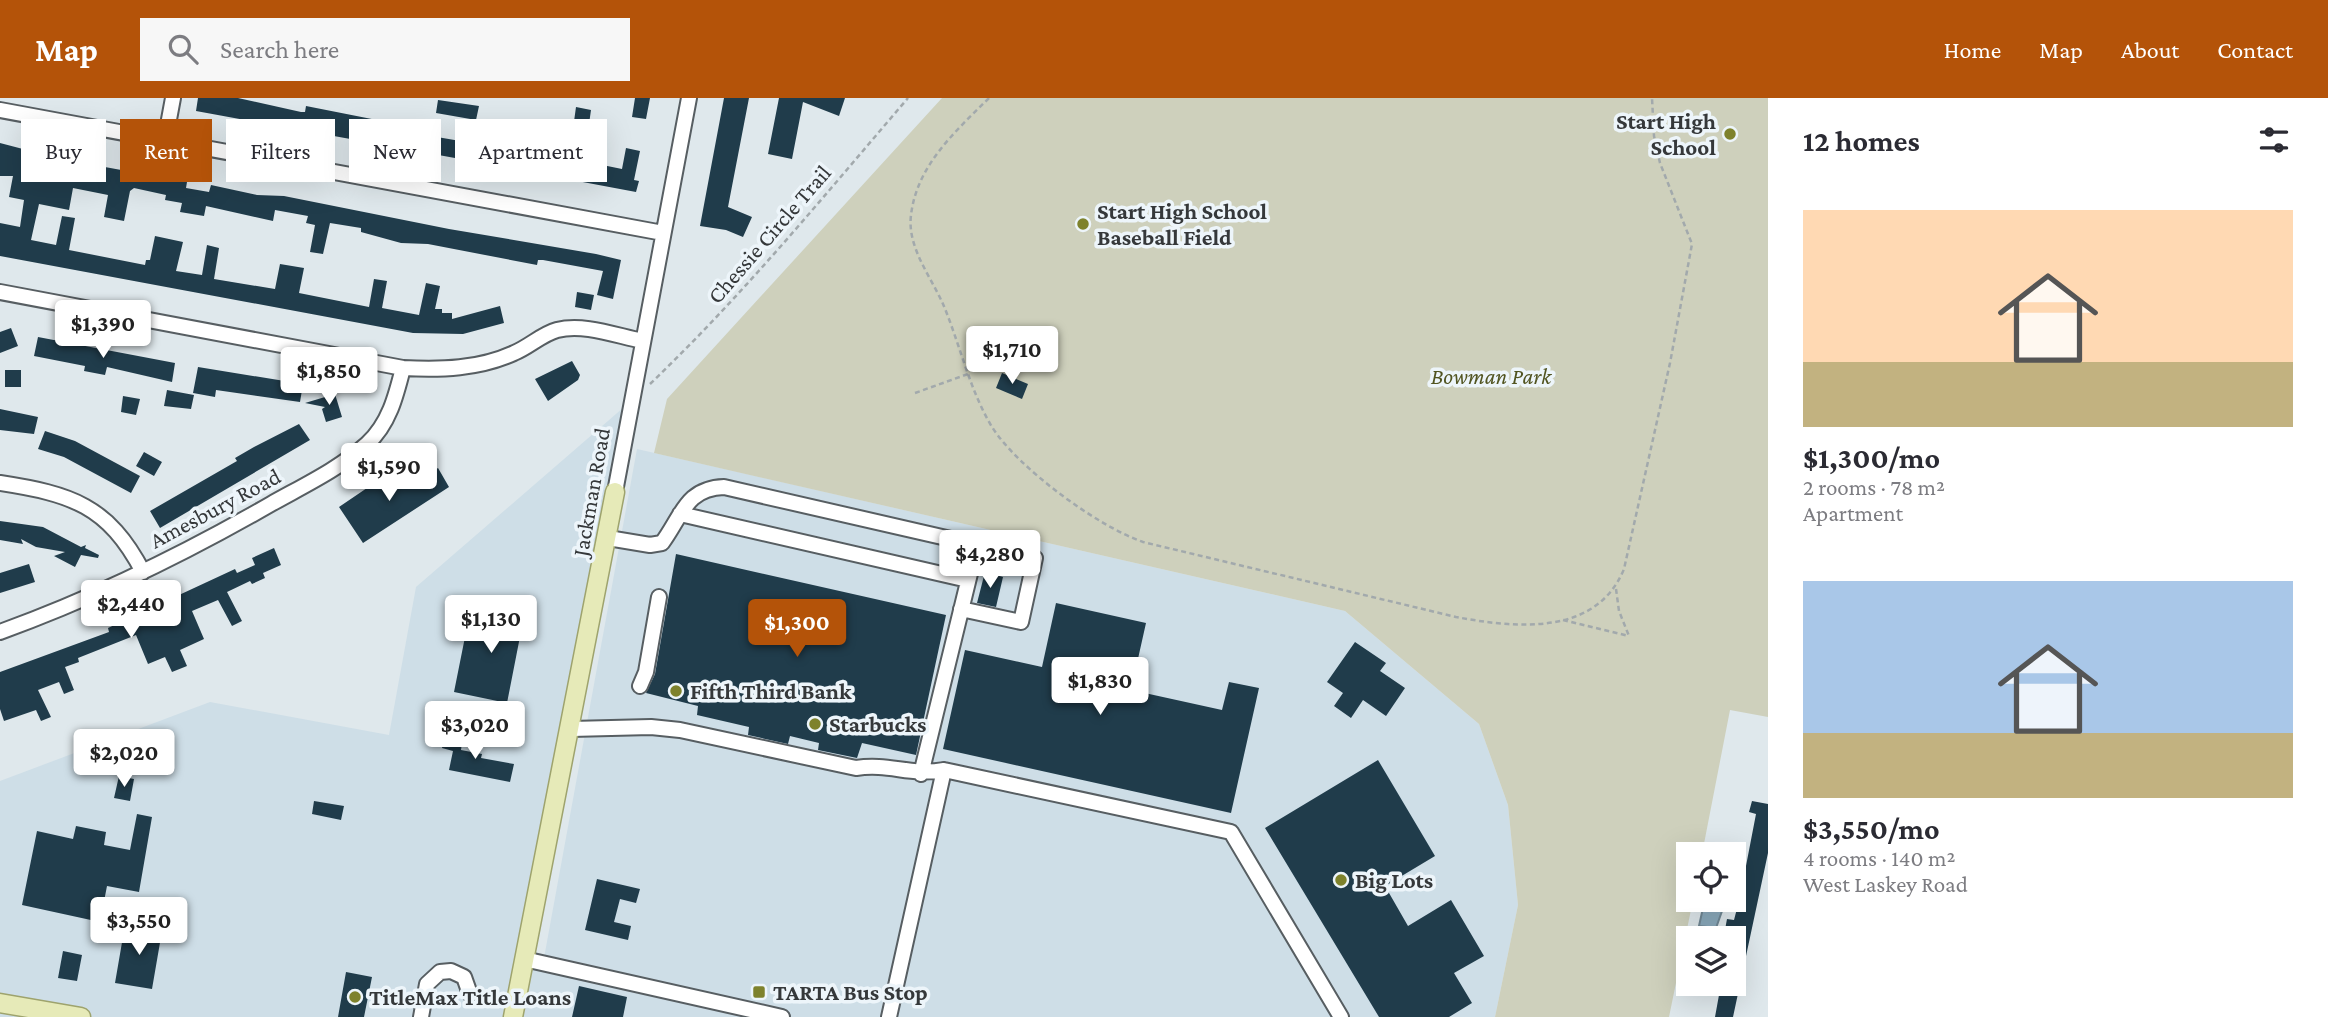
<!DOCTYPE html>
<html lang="en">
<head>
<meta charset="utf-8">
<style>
	body { margin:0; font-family:"Crimson Pro",serif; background:#f7f7f7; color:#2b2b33; height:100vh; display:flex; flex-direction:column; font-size:26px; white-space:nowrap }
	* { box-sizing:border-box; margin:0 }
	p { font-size:23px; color:#7c7c81 }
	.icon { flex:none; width:38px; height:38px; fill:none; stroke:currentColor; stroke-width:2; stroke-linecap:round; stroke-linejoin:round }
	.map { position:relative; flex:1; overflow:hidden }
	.side { display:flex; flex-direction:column; background:#fff; width:560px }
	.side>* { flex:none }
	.guide { position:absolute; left:21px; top:21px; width:665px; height:63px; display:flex; gap:14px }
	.fabs { position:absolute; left:1676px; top:744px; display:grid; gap:14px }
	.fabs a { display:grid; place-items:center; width:70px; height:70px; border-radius:0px; background:#fff; box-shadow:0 7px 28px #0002; font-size:35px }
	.price { position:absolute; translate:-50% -60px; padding:0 16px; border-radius:7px; background:#fff; color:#222; font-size:23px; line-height:46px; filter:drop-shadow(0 2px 4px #0008) }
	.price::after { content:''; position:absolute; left:50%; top:42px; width:21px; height:16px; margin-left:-10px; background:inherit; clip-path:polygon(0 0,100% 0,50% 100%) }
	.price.on { background:#b45309; color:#fff }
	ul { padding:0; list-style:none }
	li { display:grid; align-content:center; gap:14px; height:371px; padding:0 35px }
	li span { display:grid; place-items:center; height:217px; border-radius:0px; color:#555 }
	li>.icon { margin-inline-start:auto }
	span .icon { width:126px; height:126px; fill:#fffc; stroke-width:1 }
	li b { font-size:30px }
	h2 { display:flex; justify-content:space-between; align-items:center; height:84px; padding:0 35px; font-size:30px }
	.chip { padding:0 24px; border-radius:0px; background:#fff; box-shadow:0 7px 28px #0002; font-size:24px; line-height:63px }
	.chip.on { background:#b45309; color:#fff }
	header { display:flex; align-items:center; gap:42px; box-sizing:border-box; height:98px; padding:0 35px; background:#b45309; color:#fff }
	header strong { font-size:33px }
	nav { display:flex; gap:38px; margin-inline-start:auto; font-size:24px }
	.search { width:490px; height:63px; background:#f7f7f7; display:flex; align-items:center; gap:18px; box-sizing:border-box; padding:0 24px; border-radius:0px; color:#7c7c81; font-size:26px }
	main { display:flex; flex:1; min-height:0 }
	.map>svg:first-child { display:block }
</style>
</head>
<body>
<header>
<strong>Map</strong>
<div class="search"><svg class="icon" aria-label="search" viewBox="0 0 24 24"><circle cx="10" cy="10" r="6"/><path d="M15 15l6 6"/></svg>Search here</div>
<nav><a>Home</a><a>Map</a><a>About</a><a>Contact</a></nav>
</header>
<main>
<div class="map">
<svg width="1768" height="919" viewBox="0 0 1768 919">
	<rect width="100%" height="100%" fill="#dfe8ec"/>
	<path fill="#cedee7" d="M631,303l-105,553 18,4 93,-509 708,162 134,113 29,81 10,100 -23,112h-1495v-236l210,-79 179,33 27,-148z"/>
	<path fill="#ced0bc" d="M942,0h826v619l-38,-7 -28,144h-13v46h4l-24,117h-174l23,-112 -10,-100 -29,-81 -134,-113 -691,-158 13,-54z"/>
	<path fill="#8baabc" stroke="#718895" stroke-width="2" d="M1703,810l19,3 -6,17 -17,-2z"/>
	<path fill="#203c4b" d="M198,0h40l63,14h4l1,-6 96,19 -2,10 36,8 1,-6 35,6 1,-4 23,4 2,-11 12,2 -2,13 39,7 2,-9 16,3 -2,9 59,12 4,-21 14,3 -6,29 5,1 -3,11 -80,-15 -1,3 -19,-3 1,-4 -341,-62z
		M635,0h15l-4,21 -14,-2z
		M724,0h25l-21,109 24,10 -9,20 -17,-7 -26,-4z
		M779,0h66l-6,18 -36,-14 -11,57 -24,-5z
		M438,2l41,6 -3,14 -40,-7z
		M576,9l15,3 -4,28 -15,-2z
		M0,45l61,16 126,23 -1,6 23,4 2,-7 46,10 27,1 165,33 147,25 25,6 -8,39 -16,-4 6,-24 -60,-11h-5l-1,5 -109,-21 -27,-1 -40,-11v-4l-31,-5 -7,31 -13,-2 5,-27 -9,-2 2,-7 -33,-6 -2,11 -67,-15 -2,10 -24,-4 2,-9 -17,-3 1,-5 -32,-7 -4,3 -6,30 -20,-4 4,-22 -35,-7 -4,22 -30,-6 -8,36 25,5 6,-29 13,2 -6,32 76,15 1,-5h4l5,-24 28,6 -7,29 26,4 5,-30 12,3 -5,31 61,10 5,-25 24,4 -5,25 70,14 5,-28 13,2 -5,27 37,7 7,-32 14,3 -5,23h7v4h10v6l48,-13 4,17 -41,11 -50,-1 -413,-77v-33l20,4 4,-27 -15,-3 4,-21h-13z
		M577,194l17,3 -3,15 -16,-3z
		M11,230l7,18 -18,7v-21z
		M38,239l137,26 -3,19 -65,-15 -2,8 -21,-4 1,-5 -51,-10z
		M572,263l8,14 -2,5 -30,21 -13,-22z
		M198,269l105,17 -3,18 -84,-12 -1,7 -22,-4z
		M5,272h16v17h-16z
		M1002,275l26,11 -6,15 -26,-11z
		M167,292l27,5 -3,14 -27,-3z
		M335,296l7,23 -16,5 -4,-13 3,-2 -20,-4z
		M123,298l17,3 -4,16 -15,-3z
		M0,311l38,8 -4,17 -34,-4z
		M299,326l11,16 -150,88 -10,-17 87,-50 -2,-3 19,-11z
		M45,333l30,10 65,35 -9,17 -67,-36 -26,-8z
		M144,354l18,10 -8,14 -18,-10z
		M438,370l11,19 -86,56 -24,-36 53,-36 15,17z
		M0,423l43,6 38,20 5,-2 -1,3 14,7 -1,3 -17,-3 -6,12 -21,-11 11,-4 -29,-5 -15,-8 2,5 -23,-4z
		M274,450l7,17 -18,8 2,5 -13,6 -2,-3 -23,11 15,29 -10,5 -14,-26 -26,11 12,28 -24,11 7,16 -15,6 -7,-15 -17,7 -12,-29 -58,23 1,4 -14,5 9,23 -10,4 -5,-12 -21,8 13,27 -10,4 -5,-11 -32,11 -4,-12v-37l109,-40 -1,-4 127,-59 2,4 18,-8 -3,-7z
		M676,456l270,61 -30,140 -54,-12 -5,15 -39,-8 1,-7 -29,-7 -2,8 -40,-9 1,-8 -52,-12 1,-9 -52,-13 9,-19z
		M29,466l6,18 -35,11v-20z
		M985,474l18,5 -7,30 -19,-4z
		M485,505l40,8 -18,92 -53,-11 11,-55 12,3z
		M1056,505l90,20 -15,67 91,20 7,-28 30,6 -28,125 -288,-64 22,-99 77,17z
		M1355,544l31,21 -6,8 25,17 -19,28 -23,-16 -12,18 -17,-12 9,-13 -16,-11z
		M446,633l17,4 -2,15 21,4 -1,4 33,6 -4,18 -61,-12 4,-19 -11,-3z
		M1378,662l57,96 -50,30 23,40 43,-26 33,56 -30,17 18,30 -23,14h-70l-114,-189z
		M119,678l15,3 -4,22 -16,-3z
		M314,703l30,5 -3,14 -29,-6z
		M1752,703l16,3v49l-35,164h-18l6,-33h13v-47l-10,-2 3,-16 7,1 6,-23 16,-83 -7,-2z
		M137,716l15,3 -13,75 -32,-6 -7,36 -78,-17 15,-74 36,8 3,-13 30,6 -2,13 26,5z
		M597,781l43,10 -4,14 -16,-4 -6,23 17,4 -3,14 -43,-10z
		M125,827l37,6 -10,58 -37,-6z
		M63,853l19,4 -5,26 -19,-3z
		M346,874l26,5 -8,40h-26z
		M579,888l48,11 -4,20h-51z"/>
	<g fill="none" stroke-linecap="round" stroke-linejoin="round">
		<defs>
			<path id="minor" d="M0,12l663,123
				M165,43l8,-43
				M0,194l403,76c38,2 76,1 111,-15 15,-6 28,-19 43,-23 27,-7 60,6 86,11
				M0,385c71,11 108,22 143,89
				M615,394l74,-394
				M680,416l288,66
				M608,440l42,7 12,-2c20,-27 24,-55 62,-56l253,58 -56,229
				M961,511l60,13 14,-64
				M0,534c94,-34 184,-78 271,-128 32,-18 68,-35 96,-60 22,-20 29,-48 36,-76
				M640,588l6,-14 13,-75
				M571,631l80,-2 29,3 176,38c34,-5 54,8 88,2l287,62 110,185
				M524,861l258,58
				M421,919l6,-33 13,-12 11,-1 13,6 6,17
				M889,919l55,-247"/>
			<path id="major" d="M0,905l81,14
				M513,919l102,-525"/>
		</defs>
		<use href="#minor" stroke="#575e62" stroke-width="18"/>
		<use href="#major" stroke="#9ea36d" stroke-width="21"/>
		<path stroke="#a2a9ac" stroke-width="2.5" stroke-dasharray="5 3.5" stroke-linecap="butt" d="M989,0c-34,34 -72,67 -78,117 -4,32 19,60 32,89 17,40 26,85 49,123 26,41 105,99 151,115l313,75c59,11 140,20 168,-48l46,-206 22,-119 -32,-81 -6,-27 -2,-38
			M650,286c93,-89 174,-188 258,-286
			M915,295l53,-19
			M1616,491l3,22 10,25
			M1563,522l66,16"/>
		<use href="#minor" stroke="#fff" stroke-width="14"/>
		<use href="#major" stroke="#e6eab8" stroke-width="18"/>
	</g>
	<g fill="#7e822c" stroke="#edf5fa" stroke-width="2.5">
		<circle cx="1730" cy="36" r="7"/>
		<circle cx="1083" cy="126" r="7"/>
		<circle cx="676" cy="593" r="7"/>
		<circle cx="815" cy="626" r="7"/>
		<circle cx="1341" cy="782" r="7"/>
		<rect x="752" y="887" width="14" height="14" rx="3.5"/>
		<circle cx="355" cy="899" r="7"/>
	</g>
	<g text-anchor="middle" stroke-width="7" stroke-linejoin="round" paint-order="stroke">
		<g font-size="23" font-weight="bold" fill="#35383a" stroke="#edf5fa" text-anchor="start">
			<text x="1716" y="31" text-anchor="end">Start High<tspan x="1716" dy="26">School</tspan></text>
			<text x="1097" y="121">Start High School<tspan x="1097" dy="26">Baseball Field</tspan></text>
			<text x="690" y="601">Fifth Third Bank</text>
			<text x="829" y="634">Starbucks</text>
			<text x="1355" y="790">Big Lots</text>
			<text x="773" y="902">TARTA Bus Stop</text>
			<text x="369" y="907">TitleMax Title Loans</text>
		</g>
		<g font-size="23" fill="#35383a" stroke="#edf5fa">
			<text transform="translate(769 136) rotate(-49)" y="8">Chessie Circle Trail</text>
			<text transform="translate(591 394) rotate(-80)" y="8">Jackman Road</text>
			<text transform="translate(215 410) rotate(-28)" y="8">Amesbury Road</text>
		</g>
		<g font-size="23" font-style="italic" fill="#515420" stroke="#edf5fa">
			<text x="1491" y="286">Bowman Park</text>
		</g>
	</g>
</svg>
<div class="fabs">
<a><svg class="icon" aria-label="locate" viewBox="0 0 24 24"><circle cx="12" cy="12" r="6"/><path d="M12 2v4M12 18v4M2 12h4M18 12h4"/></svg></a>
<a><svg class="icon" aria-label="layers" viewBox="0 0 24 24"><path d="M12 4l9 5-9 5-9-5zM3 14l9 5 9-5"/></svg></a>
</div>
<b class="price" style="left:103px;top:262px">$1,390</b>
<b class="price" style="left:1012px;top:288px">$1,710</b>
<b class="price" style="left:329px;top:309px">$1,850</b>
<b class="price" style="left:389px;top:405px">$1,590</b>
<b class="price" style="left:990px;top:492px">$4,280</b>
<b class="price" style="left:131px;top:542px">$2,440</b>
<b class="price" style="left:491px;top:557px">$1,130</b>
<b class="price on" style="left:797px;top:561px">$1,300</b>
<b class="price" style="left:1100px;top:619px">$1,830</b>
<b class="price" style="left:475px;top:663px">$3,020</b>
<b class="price" style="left:124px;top:691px">$2,020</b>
<b class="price" style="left:139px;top:859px">$3,550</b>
<div class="guide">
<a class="chip">Buy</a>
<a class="chip on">Rent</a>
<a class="chip">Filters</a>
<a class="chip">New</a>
<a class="chip">Apartment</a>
</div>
</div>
<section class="side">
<h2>12 homes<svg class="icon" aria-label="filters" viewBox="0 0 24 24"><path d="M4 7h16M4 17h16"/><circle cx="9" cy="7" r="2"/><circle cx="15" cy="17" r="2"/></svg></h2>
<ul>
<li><span style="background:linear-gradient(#ffd9b3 70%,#c2b280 0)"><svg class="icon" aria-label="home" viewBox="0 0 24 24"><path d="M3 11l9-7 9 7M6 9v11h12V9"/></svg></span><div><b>$1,300/mo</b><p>2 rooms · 78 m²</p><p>Apartment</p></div></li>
<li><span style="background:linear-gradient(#a9c7e8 70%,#c2b280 0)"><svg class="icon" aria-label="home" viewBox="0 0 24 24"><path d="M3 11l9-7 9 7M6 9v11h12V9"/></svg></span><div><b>$3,550/mo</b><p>4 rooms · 140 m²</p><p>West Laskey Road</p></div></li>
</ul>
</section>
</main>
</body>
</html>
